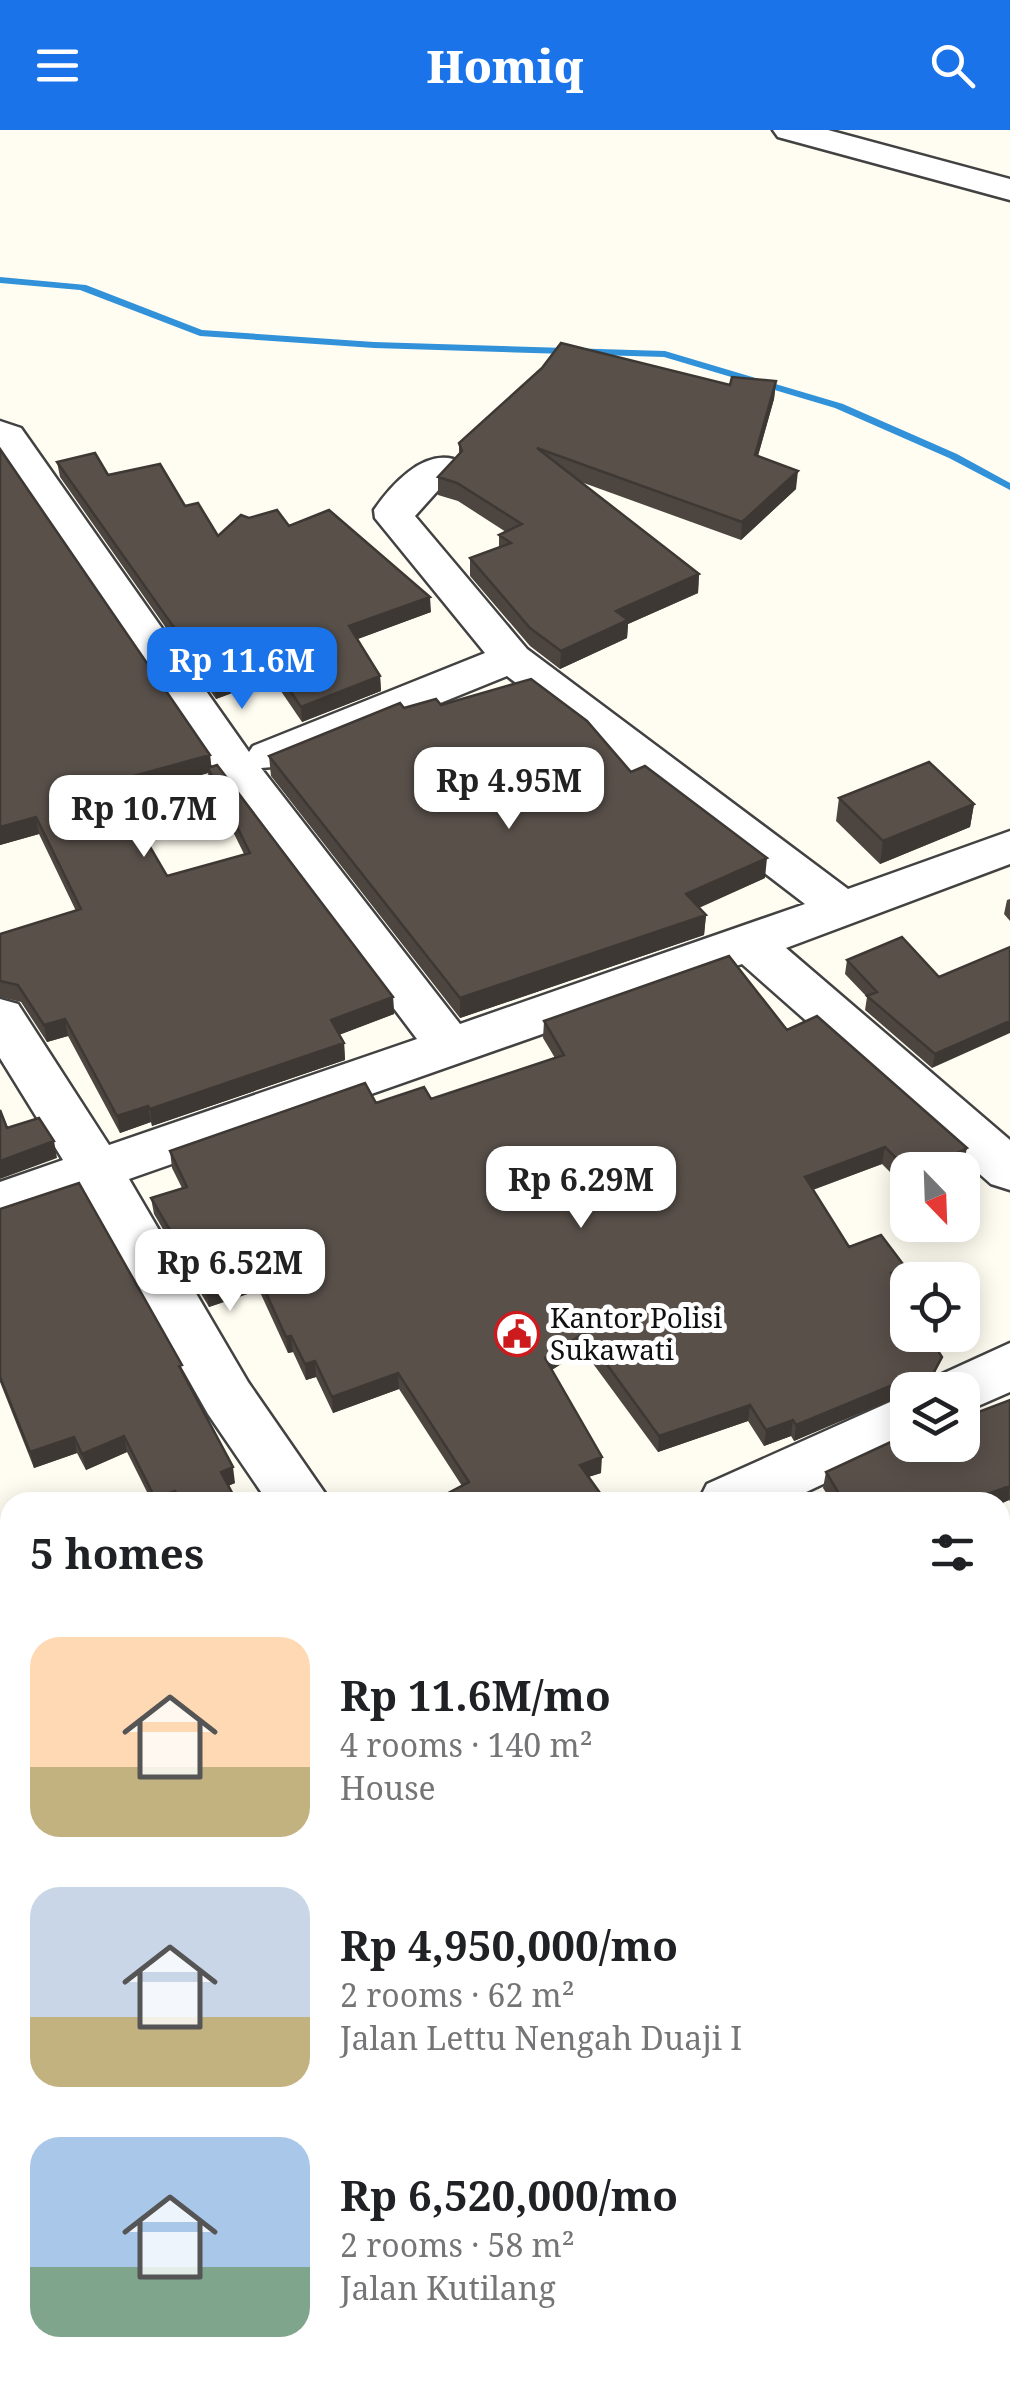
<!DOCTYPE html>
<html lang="en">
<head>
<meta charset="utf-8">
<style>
	body { margin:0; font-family:"Noto Serif",serif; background:#f6f6f6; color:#202124; height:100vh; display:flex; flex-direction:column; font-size:38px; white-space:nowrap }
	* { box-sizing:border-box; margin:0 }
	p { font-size:32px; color:#757577 }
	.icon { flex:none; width:55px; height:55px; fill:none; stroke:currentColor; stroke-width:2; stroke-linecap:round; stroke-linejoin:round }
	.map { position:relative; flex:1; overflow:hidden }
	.drawer { position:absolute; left:0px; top:1362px; width:1010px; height:892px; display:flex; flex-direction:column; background:#fff; border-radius:30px 30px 0 0; box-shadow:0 5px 25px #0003 }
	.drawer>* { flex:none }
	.needle { width:65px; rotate:157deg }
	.controls { position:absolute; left:890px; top:1022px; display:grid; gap:20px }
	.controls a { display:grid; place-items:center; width:90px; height:90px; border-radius:20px; background:#fff; box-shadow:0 5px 25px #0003; font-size:50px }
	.price { position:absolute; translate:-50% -85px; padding:0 22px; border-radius:20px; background:#fff; color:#222; font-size:32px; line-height:65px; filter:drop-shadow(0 2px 5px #0008) }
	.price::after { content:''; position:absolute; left:50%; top:60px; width:30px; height:22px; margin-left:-15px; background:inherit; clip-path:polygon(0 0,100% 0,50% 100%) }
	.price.on { background:#1a73e8; color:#fff }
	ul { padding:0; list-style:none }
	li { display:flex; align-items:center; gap:30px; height:250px; padding:0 30px }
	li span { display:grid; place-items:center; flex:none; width:280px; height:200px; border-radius:30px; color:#555 }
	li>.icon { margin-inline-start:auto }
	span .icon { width:120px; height:120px; fill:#fffc; stroke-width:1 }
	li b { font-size:42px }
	h2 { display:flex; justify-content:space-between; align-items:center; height:120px; padding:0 30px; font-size:42px }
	header { display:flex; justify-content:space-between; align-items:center; height:130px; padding:0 30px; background:#1a73e8; color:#fff; font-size:45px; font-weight:800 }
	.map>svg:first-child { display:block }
</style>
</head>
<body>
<header><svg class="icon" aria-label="menu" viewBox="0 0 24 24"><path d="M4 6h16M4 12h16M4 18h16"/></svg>Homiq<svg class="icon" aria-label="search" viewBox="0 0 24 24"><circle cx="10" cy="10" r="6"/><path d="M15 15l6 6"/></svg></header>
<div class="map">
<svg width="1010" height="2254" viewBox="0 0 1010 2254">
	<rect width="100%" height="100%" fill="#fffdf1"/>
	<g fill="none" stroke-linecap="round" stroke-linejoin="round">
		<path fill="#3191d9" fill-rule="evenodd" d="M0,147l86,8 116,45 172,12 291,9 178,53 114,50 53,29v7l-61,-32 -114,-50 -171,-51 -290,-9 -174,-12 -120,-46 -80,-7z"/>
		<defs>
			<path id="minor" d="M773,0h55l182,49v21l-232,-63z
				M0,291l21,7 228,324 4,-6 232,-93 -110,-135 -1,-8c17,-25 48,-59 79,-51l6,8 -44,49 112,133 321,240 162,-58v33l-224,84 224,192v50l-19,-6 -249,-220 -613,215 119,203 83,120h-63l-60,-88 -124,-219 -84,28v-41l63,-22 -63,-102v-59l18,5 91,141 308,-106 -196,-260 -221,-324zM507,546l298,228 -345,120 -199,-256 24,-2z
				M1010,1213v49l-48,21v-23h-29l9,-16z
				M908,1264v50l-123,58h-87l9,-18z
				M0,1465l10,4v70l-10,-4z
				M10,1937v71l-10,4v-71z
				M1000,1987l10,4v87l-10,-4z
				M136,2245h89l-4,9h-89z
				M812,2245h76l4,9h-76z"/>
		</defs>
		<use href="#minor" stroke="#424242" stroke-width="5"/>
		<use href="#minor" fill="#fff" fill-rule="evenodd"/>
	</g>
	<path fill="#4d4540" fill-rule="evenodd" d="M776,251l-2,18 -16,57 38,33 -55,51 -160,-58 118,92 -1,19 -70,31 -1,14 -67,31 -30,-23 -60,-70v-18l29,-10v-13l7,-3 -48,-31 -20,-6v-18l21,-23v-11l271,-58z
		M0,319l210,306 1,12 182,230 1,17 -55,21 5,8 1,17 -193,66 -1,-4 -31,11 -52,-97 -21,6 -26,-40 -21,-5v-63l76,-23 -37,-77 -39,11zM208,643l2,12 34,69 -77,22 -46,-78z
		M57,332l51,13 77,31 33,30 71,-10 142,86 -74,27 23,37 1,15 -79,31 -30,-44 -56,21 -156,-222z
		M441,575l190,67 134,106 -66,30 7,7 -2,20 -244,83 -189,-242 -2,-20z
		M839,668l135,6 -4,23 -90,37 -44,-43z
		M1010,769v22l-6,-7 3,-14z
		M1010,817l-78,121 -67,-58 2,-13 -22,-23 2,-14 92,17z
		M544,891l243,9 176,135 -10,5h-45v20l-26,-26 -69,26 36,57 54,37 -5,2 39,89 22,15h-51l-114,51 -3,-5 -27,10 -16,-25 -90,31 -75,-102 -31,20 49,103 -13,4 -126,9 -63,-97 -66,24 -17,-36 -10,3 -13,-28 -5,1 -29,-63 -50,17 -55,-93 -3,-16 31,-10 -10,-20 -2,-17 206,-48 55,-4 124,-41 -12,-20z
		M0,1079l184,167 51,107 -7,3 9,16h-85l-25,-50 -41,18 -9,-17 -43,15 -34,-86z
		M1010,1270v101l-1,-1 -9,4v-2h-168l-9,-14 3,-16z
		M1010,1453v81l-10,-14v-62z
		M1010,1543v170l-10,-18v-149z
		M504,2245h211l-19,9h-188z"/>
	<path fill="#3e3834" d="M776,251l-2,18 -21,74 2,-18z
		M798,341l-2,18 -55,51 1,-18z
		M699,444l-1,19 -70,31 -1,14 -67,31 1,-18 55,-40z
		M430,467l1,15 -81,30 -1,-16z
		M271,532l1,16 -56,21 -2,-15z
		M380,546l1,15 -79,31 -1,-15z
		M210,625l2,17 -4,-4v5l-93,26 -3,-17z
		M974,674l-4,23 -90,37 3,-23z
		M36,687l3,17 -39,11v-18z
		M767,728l-2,20 -81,36 2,-20z
		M706,785l-2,20 -244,83v-20z
		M393,867l1,17 -61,23 -2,-17z
		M65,889l3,17 -21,6 -3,-17z
		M1010,891v12l-78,35 3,-14z
		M344,913l1,17 -193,66 -2,-17z
		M148,976l3,16 -31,11 -3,-17z
		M54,1011l3,17 -57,21v-18z
		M885,1017l-3,17 -79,29 2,-16z
		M967,1018l-4,17 -10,5h-30z
		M906,1138l-3,16 -15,6 3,-17z
		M257,1143l2,17 -50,17 -3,-16z
		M584,1203l-1,17 -38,24v-16z
		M291,1206l2,16 -5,1 -2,-16z
		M315,1231l1,16 -10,3 -1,-16z
		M398,1243l1,16 -66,24 -1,-16z
		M914,1246l-3,14h-3v3l-114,48 2,-16z
		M750,1275l-2,16 -90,31 1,-16z
		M793,1290l-2,16 -27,10 2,-16z
		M124,1306l3,16 -41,18 -4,-16z
		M74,1307l3,16 -43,15 -4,-16z
		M602,1327l-1,16 -22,7 1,-15z
		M233,1337l2,16 -12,5 -2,-16z
		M1010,1356l-1,14 -9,4v-2h-35z
		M175,1361l2,11h-21l-1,-4z
		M600,1363l-1,9h-20z
		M1010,2155v6l-10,5v-6z
		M691,2245h24l-19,9h-25z"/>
	<path fill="#59504a" stroke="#3e3834" stroke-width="2.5" d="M561,213l169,42 2,-8 44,4 -21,74 43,16 -56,51 -205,-74 162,126 -83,37 12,9 -67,31 -31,-23 -60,-70 41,-15 -12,-8 23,-11 -65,-41 -19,-6 24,-26 -3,-8 83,-75z
		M0,319l210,306 -98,27 55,94 83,-23 -42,-85 9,-3 176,232 -62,23 13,23 -194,66 -2,-3 -31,10 -52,-97 -21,6 -26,-40 -18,-4v-47l81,-25 -45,-92 -36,10z
		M95,323l13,22 52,-11 25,42 13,-3 20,33 23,-21 8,3 28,-8 12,16 40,-16 101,87 -81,29 31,50 -79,31 -30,-45 -57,22 -157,-222z
		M531,549l56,42 44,51 14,-6 122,92 -81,36 20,21 -246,83 -191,-242 131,-53 4,5 32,-9 5,6z
		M929,632l45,42 -91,37 -44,-43z
		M902,807l37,40 71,-30v74l-75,33 -68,-58 10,-4 -30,-32z
		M729,826l58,74 30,-14 150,132 -44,22h-15l-23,-23 -80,30 44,70 32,-12 25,33 -15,5 17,28v34h20l14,22 -9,17 21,4 5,12h-45v-14l-118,49 -3,-5 -27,10 -16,-25 -91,31 -75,-103 -39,25 57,99 -22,8 20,28 -21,9h-148l38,-20 -71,-109 -66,24 -17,-36 -10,3 -14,-28 -5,1 -29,-64 -51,18 -55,-93 36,-11 -17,-36 195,-68 11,20 48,-16 7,12 133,-44 -20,-34z
		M0,980l7,18 32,-10 15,23 -54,20z
		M79,1053l103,182 -3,1 54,101 -12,5 16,30h-56l-6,-11 -20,7 -31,-62 -42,18 -8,-17 -44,15 -30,-75v-168z
		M962,1268l6,2 8,13 34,-13v86l-45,16h-121l-18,-30 82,-38v11h54z
		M1010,1453v59l-10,-13v-41z
		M10,1535v333l-10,-27v-302z
		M1010,1543v147l-10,-19v-125z
		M10,2037v208h115l6,2 2,7h-133v-213z
		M1005,2089l5,9v57l-10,5v-69z
		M219,2245h47l3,9h-84l14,-7h19z
		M509,2245h182l-20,9h-158z"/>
	<defs>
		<symbol id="civic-ring" viewBox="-11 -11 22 22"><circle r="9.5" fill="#fff" stroke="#cc1a1d" stroke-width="1.5"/><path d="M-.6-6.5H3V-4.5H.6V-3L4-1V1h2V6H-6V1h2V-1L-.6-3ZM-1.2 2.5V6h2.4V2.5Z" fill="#cc1a1d"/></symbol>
	</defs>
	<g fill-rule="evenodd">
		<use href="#civic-ring" x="492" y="1179" width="50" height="50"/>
	</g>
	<g text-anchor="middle" stroke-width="10" stroke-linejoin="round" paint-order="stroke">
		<g font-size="28" fill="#0f0f0f" stroke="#fff" text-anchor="start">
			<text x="550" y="1198">Kantor Polisi<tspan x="550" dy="32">Sukawati</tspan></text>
		</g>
	</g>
</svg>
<div class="controls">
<a><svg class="needle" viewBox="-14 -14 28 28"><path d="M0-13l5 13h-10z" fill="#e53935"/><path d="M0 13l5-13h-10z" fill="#757577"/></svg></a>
<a><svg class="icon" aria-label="locate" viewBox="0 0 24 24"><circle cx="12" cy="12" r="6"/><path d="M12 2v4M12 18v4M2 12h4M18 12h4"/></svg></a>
<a><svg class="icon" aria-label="layers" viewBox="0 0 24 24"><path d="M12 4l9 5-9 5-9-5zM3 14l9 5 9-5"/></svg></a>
</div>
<b class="price on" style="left:242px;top:582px">Rp 11.6M</b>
<b class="price" style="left:509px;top:702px">Rp 4.95M</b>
<b class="price" style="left:144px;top:730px">Rp 10.7M</b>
<b class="price" style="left:581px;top:1101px">Rp 6.29M</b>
<b class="price" style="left:230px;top:1184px">Rp 6.52M</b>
<section class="drawer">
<h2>5 homes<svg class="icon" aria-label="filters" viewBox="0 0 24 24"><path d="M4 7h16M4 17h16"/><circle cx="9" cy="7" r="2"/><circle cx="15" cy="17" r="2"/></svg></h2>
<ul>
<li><span style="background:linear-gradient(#ffd9b3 65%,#c2b280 0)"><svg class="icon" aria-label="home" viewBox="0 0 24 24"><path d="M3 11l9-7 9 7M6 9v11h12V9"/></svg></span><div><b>Rp 11.6M/mo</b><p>4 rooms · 140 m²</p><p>House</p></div></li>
<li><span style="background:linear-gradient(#c9d6e8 65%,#c2b280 0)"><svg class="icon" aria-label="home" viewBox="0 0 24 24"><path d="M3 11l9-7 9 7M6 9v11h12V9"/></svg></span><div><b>Rp 4,950,000/mo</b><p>2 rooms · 62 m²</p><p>Jalan Lettu Nengah Duaji I</p></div></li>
<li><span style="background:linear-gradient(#a9c7e8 65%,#7fa58c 0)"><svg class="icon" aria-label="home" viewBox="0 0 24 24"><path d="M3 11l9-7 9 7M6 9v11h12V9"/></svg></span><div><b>Rp 6,520,000/mo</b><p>2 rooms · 58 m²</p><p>Jalan Kutilang</p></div></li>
</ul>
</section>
</div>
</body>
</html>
